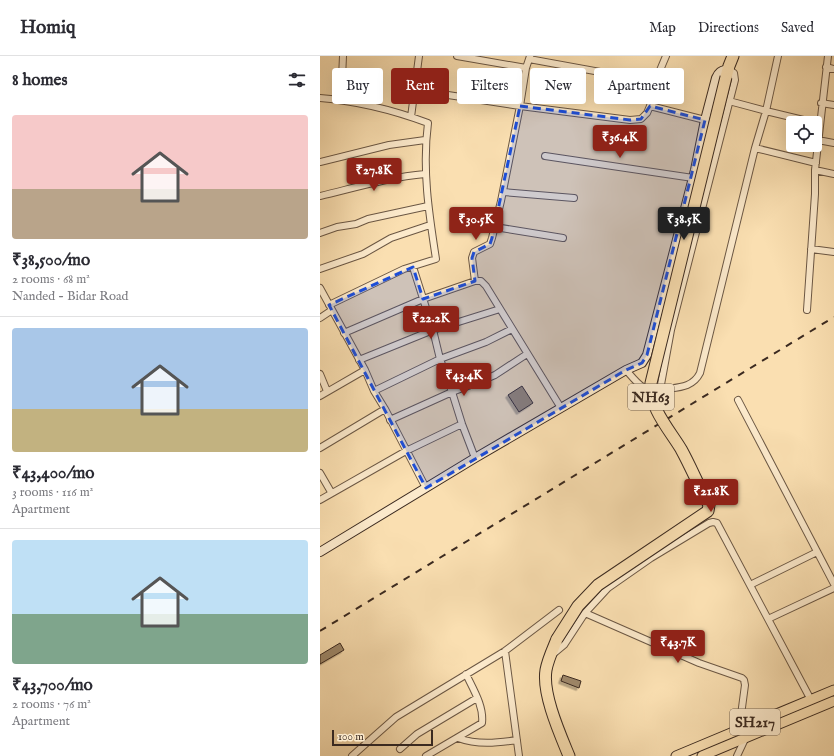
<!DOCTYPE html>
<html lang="en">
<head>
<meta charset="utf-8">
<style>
	body { margin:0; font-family:"IM FELL English",serif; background:#f7f7f7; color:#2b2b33; height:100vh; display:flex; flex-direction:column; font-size:15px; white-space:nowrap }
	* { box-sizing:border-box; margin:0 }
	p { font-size:13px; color:#7c7c81 }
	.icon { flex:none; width:22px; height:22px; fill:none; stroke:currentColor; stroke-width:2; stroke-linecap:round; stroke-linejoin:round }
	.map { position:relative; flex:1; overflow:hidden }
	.side { display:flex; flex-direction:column; background:#fff; width:320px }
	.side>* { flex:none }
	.banner { position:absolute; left:12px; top:12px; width:380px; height:36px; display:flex; gap:8px }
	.fabs { position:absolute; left:466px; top:60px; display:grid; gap:8px }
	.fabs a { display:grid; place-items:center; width:36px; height:36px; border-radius:4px; background:#fff; box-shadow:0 4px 16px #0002; font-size:20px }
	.scale { position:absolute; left:12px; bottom:10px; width:101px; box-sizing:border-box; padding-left:4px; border:2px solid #3b2a20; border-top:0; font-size:11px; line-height:14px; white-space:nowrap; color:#3b2a20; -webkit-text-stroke:3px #fceacc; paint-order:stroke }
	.price { position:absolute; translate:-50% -34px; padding:0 9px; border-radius:4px; background:#8f2418; color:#fff; font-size:13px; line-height:26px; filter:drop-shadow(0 1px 2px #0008) }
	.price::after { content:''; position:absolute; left:50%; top:24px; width:12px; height:9px; margin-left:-6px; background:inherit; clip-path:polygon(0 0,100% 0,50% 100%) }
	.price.selected { background:#222; color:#fff }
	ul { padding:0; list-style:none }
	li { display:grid; align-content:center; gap:8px; height:212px; padding:0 12px }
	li+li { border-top:1px solid #e1e1e2 }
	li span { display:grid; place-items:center; height:124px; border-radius:4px; color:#555 }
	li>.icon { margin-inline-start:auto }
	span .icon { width:72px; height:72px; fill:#fffc; stroke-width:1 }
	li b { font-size:17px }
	h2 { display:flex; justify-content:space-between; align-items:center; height:48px; padding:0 12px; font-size:17px }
	.chip { padding:0 14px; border-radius:4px; background:#fff; box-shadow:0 4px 16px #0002; font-size:14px; line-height:36px }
	.chip.selected { background:#8f2418; color:#fff }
	header { display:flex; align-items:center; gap:24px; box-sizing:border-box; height:56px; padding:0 20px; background:#fff; border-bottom:1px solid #e1e1e2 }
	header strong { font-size:19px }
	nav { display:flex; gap:22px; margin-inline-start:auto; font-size:14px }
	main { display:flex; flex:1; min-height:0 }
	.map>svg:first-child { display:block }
</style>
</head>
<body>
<header>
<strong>Homiq</strong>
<nav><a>Map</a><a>Directions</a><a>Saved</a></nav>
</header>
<main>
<section class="side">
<h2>8 homes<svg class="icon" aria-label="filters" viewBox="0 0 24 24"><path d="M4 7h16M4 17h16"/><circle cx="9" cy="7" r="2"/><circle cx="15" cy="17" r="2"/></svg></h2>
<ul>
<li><span style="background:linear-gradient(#f6c9c9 60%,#b9a48a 0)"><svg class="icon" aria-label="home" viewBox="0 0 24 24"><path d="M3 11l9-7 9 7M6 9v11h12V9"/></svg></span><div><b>₹38,500/mo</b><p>2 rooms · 68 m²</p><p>Nanded - Bidar Road</p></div></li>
<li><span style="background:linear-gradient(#a9c7e8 65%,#c2b280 0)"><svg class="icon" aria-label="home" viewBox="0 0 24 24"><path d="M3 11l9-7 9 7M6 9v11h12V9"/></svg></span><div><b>₹43,400/mo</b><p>3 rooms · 116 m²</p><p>Apartment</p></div></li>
<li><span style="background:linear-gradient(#bfe0f5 60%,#7fa58c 0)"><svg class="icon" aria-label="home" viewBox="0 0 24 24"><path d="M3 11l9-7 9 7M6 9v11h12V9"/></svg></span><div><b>₹43,700/mo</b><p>2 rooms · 76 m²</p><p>Apartment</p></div></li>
</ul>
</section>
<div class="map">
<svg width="514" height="700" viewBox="0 0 514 700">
	<defs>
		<filter id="shadow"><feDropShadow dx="-2.5" dy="2.5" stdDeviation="0" flood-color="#0004"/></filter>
	</defs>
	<rect width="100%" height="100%" fill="#fadfb1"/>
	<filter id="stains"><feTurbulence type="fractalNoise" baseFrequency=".005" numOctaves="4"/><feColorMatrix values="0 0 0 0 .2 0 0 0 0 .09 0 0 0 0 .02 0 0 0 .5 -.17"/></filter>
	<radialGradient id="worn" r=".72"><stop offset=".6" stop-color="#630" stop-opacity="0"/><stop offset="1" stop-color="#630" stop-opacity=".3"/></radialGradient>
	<path fill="#9e886b" stroke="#3b2a20" filter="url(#shadow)" d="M202,330l11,17 -14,9 -11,-17z
		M20,587l4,7 -24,14v-9z
		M243,619l18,6 -2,7 -18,-7z"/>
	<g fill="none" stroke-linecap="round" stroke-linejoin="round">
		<defs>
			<path id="street" d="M137,0l69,12
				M209,3l126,23
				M506,11l8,2
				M115,37l85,13 110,14 11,-1 6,-6 3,-7 5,-24 11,-26
				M0,42c37,3 73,12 108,25 -6,46 1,91 8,136l-32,10 -75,36
				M21,44l2,-44
				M409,45l37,10 54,13
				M501,47l13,2
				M330,50l55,14
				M91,61l8,-61
				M498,84l16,3
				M435,92l61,15
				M225,100l148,22
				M0,106l69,-17 36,-5
				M495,114l19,4
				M183,136l71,6
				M0,140c34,-8 70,-19 105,-22
				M175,171l68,11
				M0,177l17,-6 19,-3 12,-5 60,-13
				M491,193l23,3
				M93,211l20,63 7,29 12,33 10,32 13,34
				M0,213l43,-15 28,-16 39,-13
				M155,225l-3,-23 2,-6 16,-8 2,-6 9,-37 19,-95 6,-38 4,-12
				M0,232l45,82 9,21 11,18 41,79
				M487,254l8,-116v-24l13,-114
				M0,262l12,-8
				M24,277l79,-34 52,-18h6l5,5 75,122
				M39,304l74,-30 67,-21
				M306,314c9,10 18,24 34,20l11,-60 64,-250 -1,-7 -6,-4
				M0,318l7,17
				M340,334c16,-3 32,-1 40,-17l55,-225 11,-37 12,-55
				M54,335l66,-32 46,-17 26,-13
				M0,340l45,-26
				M418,344l96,184
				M70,364l62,-28 24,-9 19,-8 32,-21
				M0,392l65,-39
				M0,417l11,19
				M0,444l86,-49 56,-27
				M430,529l67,-33
				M265,557l114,50 43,15 2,2 1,5 -6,45
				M448,563l66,-31
				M185,595l14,105
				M232,599l12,-10 21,-32 23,-25 43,-30 58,-35 4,-1 4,1 94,177
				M138,682c19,7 39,5 59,2
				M80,693l17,-15 60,-36
				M32,700l44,-39 109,-66 54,-41
				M106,700l56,-33c2,-17 -9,-34 -16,-49
				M417,700l8,-17"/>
			<path id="secondary" d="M0,496l155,-94 151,-88 16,-7 5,-8 48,-185 10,-50 11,-42c3,-7 5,-7 12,-9"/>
			<path id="primary" d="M356,700l158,-66
				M382,700l132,-55"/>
			<path id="highway" d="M406,21l3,-11 4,-10
				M237,583c-4,10 -9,20 -11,31 -4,24 14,64 23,86"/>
		</defs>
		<use href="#street" stroke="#6b5744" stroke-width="8"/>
		<use href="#secondary" stroke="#3b2a20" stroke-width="10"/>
		<use href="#primary" stroke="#3b2a20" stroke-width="11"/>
		<use href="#highway" stroke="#3b2a20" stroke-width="13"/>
		<use href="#street" stroke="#fceacc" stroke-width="6"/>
		<use href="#secondary" stroke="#fceacc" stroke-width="8"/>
		<use href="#primary" stroke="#fadfb1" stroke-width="9"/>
		<use href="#highway" stroke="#fadfb1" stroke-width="11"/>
		<path stroke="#3b2a20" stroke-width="2" stroke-dasharray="7 7" stroke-linecap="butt" d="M0,575l514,-314"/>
		<defs>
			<path id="highway-bridge" d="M237,583l21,-33 20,-21 110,-74 1,-6c-10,-18 -18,-38 -28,-56 -12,-20 -32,-41 -30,-66l75,-306"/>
		</defs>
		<use href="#highway-bridge" stroke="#3b2a20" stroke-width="13" stroke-linecap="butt"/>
		<use href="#highway-bridge" stroke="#fadfb1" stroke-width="11"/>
	</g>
	<path fill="#1d4ed8" fill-opacity="0.2" stroke="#1d4ed8" stroke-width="3" stroke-dasharray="8 5" stroke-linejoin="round" d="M200,50l110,14 11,-1 9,-13 55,14 -58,235 -5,8 -16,7 -200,118 -97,-183 84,-38 10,32 52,-18 -3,-23 2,-6 16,-8 2,-6z"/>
	<g text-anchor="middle" stroke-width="3.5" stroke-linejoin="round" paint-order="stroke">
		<g fill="#fceacc" stroke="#756454" stroke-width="1">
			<rect x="308" y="328" width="46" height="26" rx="3"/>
			<rect x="410" y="653" width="50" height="26" rx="3"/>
		</g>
		<g font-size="15" font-weight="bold" fill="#3b2a20">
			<text x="331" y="346">NH63</text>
			<text x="435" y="671">SH217</text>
		</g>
	</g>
	<rect width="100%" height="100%" filter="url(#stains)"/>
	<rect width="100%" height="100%" fill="url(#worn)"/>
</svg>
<div class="fabs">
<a><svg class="icon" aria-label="locate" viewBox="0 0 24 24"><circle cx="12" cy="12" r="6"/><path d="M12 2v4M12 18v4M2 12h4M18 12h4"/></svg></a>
</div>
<div class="scale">100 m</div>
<b class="price" style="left:300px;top:103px">₹36.4K</b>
<b class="price" style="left:54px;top:136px">₹27.8K</b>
<b class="price" style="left:156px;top:185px">₹30.5K</b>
<b class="price selected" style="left:364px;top:185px">₹38.5K</b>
<b class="price" style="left:111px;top:284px">₹22.2K</b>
<b class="price" style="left:144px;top:341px">₹43.4K</b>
<b class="price" style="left:391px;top:457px">₹21.8K</b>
<b class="price" style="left:358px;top:608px">₹43.7K</b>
<div class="banner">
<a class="chip">Buy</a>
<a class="chip selected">Rent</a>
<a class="chip">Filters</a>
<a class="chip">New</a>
<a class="chip">Apartment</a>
</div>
</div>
</main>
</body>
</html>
